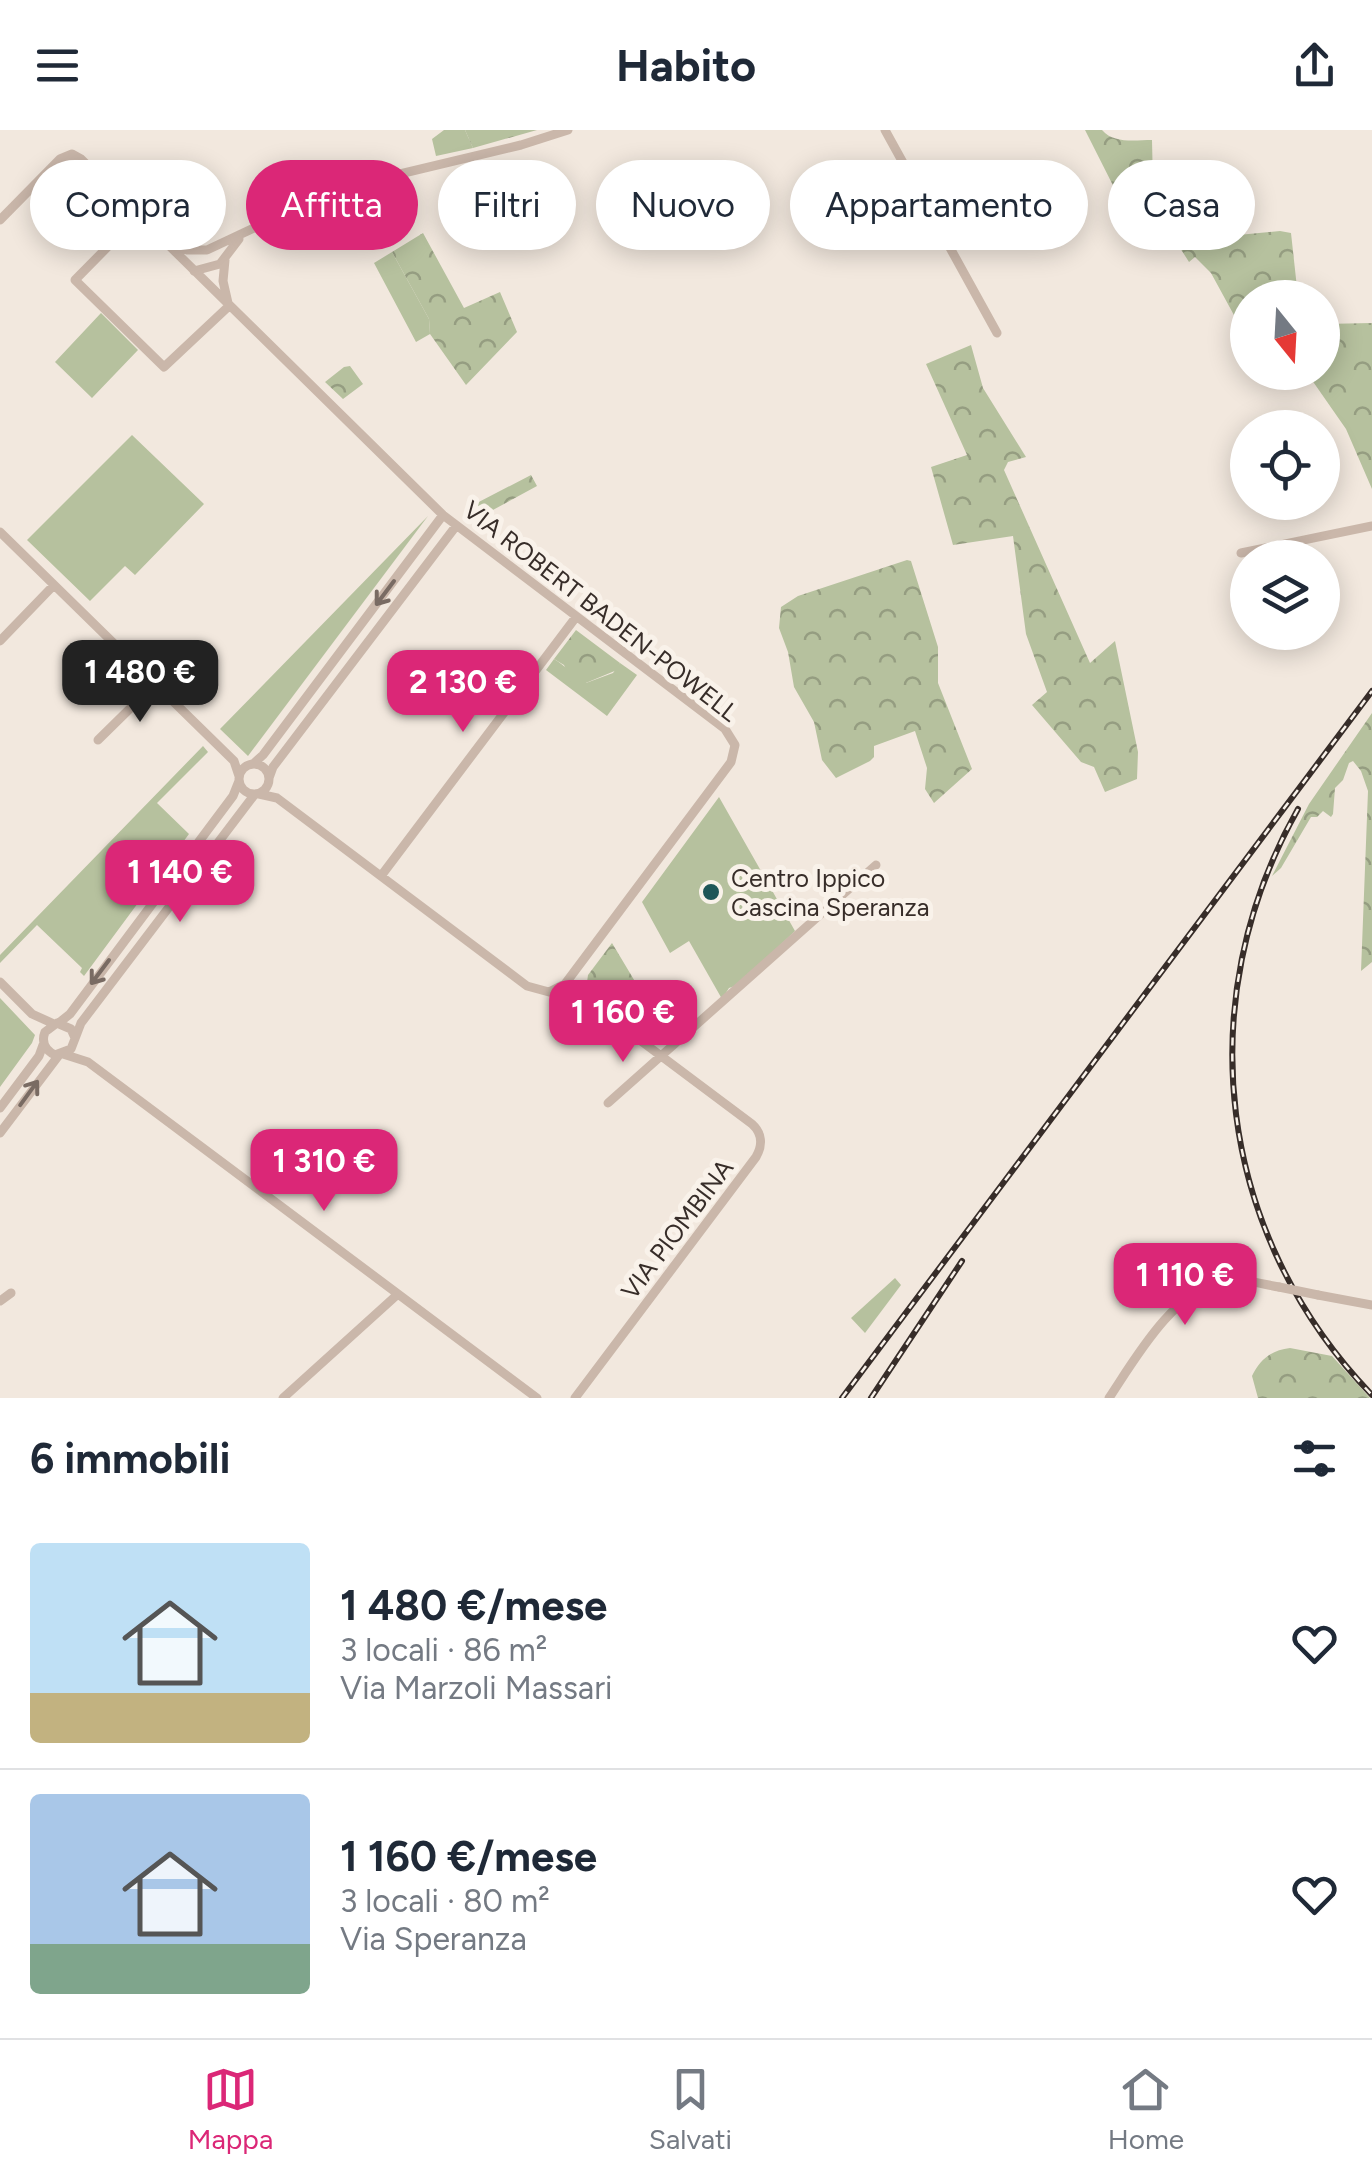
<!DOCTYPE html>
<html lang="it">
<head>
<meta charset="utf-8">
<style>
	body { margin:0; font-family:Figtree,sans-serif; background:#f6f6f7; color:#1f2937; height:100vh; display:flex; flex-direction:column; font-size:38px; white-space:nowrap }
	* { box-sizing:border-box; margin:0 }
	p { font-size:32px; color:#747a83 }
	.icon { flex:none; width:55px; height:55px; fill:none; stroke:currentColor; stroke-width:2; stroke-linecap:round; stroke-linejoin:round }
	.map { position:relative; height:1268px; overflow:hidden }
	.sheet { display:flex; flex-direction:column; background:#fff; flex:1 }
	.sheet>* { flex:none }
	.banner { position:absolute; left:30px; top:30px; width:1312px; height:90px; display:flex; gap:20px }
	.needle { width:65px; rotate:162deg }
	.controls { position:absolute; left:1230px; top:150px; display:grid; gap:20px }
	.controls a { display:grid; place-items:center; width:110px; height:110px; border-radius:50%; background:#fff; box-shadow:0 5px 25px #0003; font-size:50px }
	.price { position:absolute; translate:-50% -85px; padding:0 22px; border-radius:20px; background:#db2777; color:#fff; font-size:32px; line-height:65px; filter:drop-shadow(0 2px 5px #0008) }
	.price::after { content:''; position:absolute; left:50%; top:60px; width:30px; height:22px; margin-left:-15px; background:inherit; clip-path:polygon(0 0,100% 0,50% 100%) }
	.price.current { background:#222; color:#fff }
	ul { padding:0; list-style:none }
	li { display:flex; align-items:center; gap:30px; height:250px; padding:0 30px }
	li+li { border-top:2px solid #e0e1e3 }
	li span { display:grid; place-items:center; flex:none; width:280px; height:200px; border-radius:10px; color:#555 }
	li>.icon { margin-inline-start:auto }
	span .icon { width:120px; height:120px; fill:#fffc; stroke-width:1 }
	li b { font-size:42px }
	h2 { display:flex; justify-content:space-between; align-items:center; height:120px; padding:0 30px; font-size:42px }
	.chip { padding:0 35px; border-radius:45px; background:#fff; box-shadow:0 5px 25px #0003; font-size:35px; line-height:90px }
	.chip.current { background:#db2777; color:#fff }
	header { display:flex; justify-content:space-between; align-items:center; height:130px; padding:0 30px; background:#fff; font-size:45px; font-weight:700 }
	.menu { display:flex; justify-content:space-around; align-items:center; height:140px; border-top:2px solid #e0e1e3; background:#fff; font-size:28px; color:#747a83 }
	.menu a { display:grid; justify-items:center; gap:5px }
	.menu .current { color:#db2777 }
	.map>svg:first-child { display:block }
</style>
</head>
<body>
<header><svg class="icon" aria-label="menu" viewBox="0 0 24 24"><path d="M4 6h16M4 12h16M4 18h16"/></svg>Habito<svg class="icon" aria-label="share" viewBox="0 0 24 24"><path d="M12 15V3M7 8l5-5 5 5M5 13v7h14v-7"/></svg></header>
<div class="map">
<svg width="1372" height="1268" viewBox="0 0 1372 1268">
	<defs>
		<pattern id="forest-crowns" width="20" height="18" patternUnits="userSpaceOnUse" patternTransform="scale(2.5)"><rect width="20" height="18" fill="#b6c19e"/><path d="M2 6a3 3 0 1 1 6 0M12 15a3 3 0 1 1 6 0" fill="none" stroke="#959d81"/></pattern>
	</defs>
	<rect width="100%" height="100%" fill="#f2e8de"/>
	<path fill="#b6c19e" d="M444,0h21l8,18 -37,8 -4,-17z
		M392,122l37,67 1,15 -14,8 -42,-79z
		M101,183l37,37 -46,48 -37,-36z
		M132,305l72,69 -69,71 -10,-9 -35,35 -63,-61z
		M428,386l-180,240 -28,-27z
		M554,529c12,7 19,17 32,24l27,-10 7,-10 17,12 -30,41 -61,-46z
		M203,616l5,6 -51,51 32,31 -105,142 -4,-4 2,-4 -45,-43 -37,38v-8z
		M719,667l76,134 -57,54 -9,3 -7,11 -33,-58 -19,12 -28,-51z
		M0,868l35,37 -3,8 -32,44z
		M895,1148l6,7 -36,48 -14,-15z"/>
	<path fill="url(#forest-crowns)" d="M465,0h72l-64,18z
		M1085,0h17c12,14 33,10 50,10l1,45 18,27 25,27 84,-8 11,2 7,64 -50,1 -1,41 -36,-66 -16,-16 -6,5 -28,-44 -24,11 -4,-4z
		M423,103l41,75 36,-16 17,40 -51,53 -36,-51 -1,-15 -37,-67z
		M1372,193v166l-26,-60 -39,-56 15,-1 1,-48z
		M971,215l12,43 43,69 -18,5 -4,8 86,193 25,-22 23,111 -1,27 -32,13 -11,-25 -13,-5 -49,-57 15,-13 -21,-58 -13,-98 -60,9 -22,-78 36,-12 -41,-91z
		M350,236l13,18 -20,15 -18,-17 19,-15z
		M531,345l6,11 -57,31 -7,-12z
		M907,430l4,1 27,86v36l34,86 -38,34 -9,-14 2,-21 -12,-37 -41,15v11l-4,4 -34,17 -14,-18 -8,-38 -20,-35 -6,-35 -9,-24 2,-21 17,-11z
		M576,500l44,33 -3,7 -36,15 -9,-1 -8,-19 -10,-6z
		M1372,583v249l-11,9 7,-180 -7,-20 -8,-10 -4,2 -6,17 -8,8 -2,26 -2,3 -8,-6 -6,6h-6l-30,51 -9,8 37,-72z
		M612,813l58,97 -2,4 -81,-62 1,-7z
		M1290,1218l42,8 38,42h-112l-6,-22c8,-16 19,-26 38,-28z"/>
	<g fill="none" stroke-linecap="round" stroke-linejoin="round">
		<path stroke="#cab7aa" stroke-width="9" d="M885,0l112,203
			M139,85l-64,65 89,87 65,-61
			M0,90l60,-61 12,-5 9,5 362,356 282,214 10,16 -4,17 -166,222 -16,8 -22,-6 -250,-188 -18,-4
			M170,115l17,5h20l130,-61 184,-44 47,-15
			M225,130l-2,21 5,22
			M194,141l26,-7 19,-25
			M0,402l234,229 5,15
			M1241,423l131,-27
			M0,511l54,-56
			M98,610l57,-56
			M239 649a15 15 0 1 1 30 0a15 15 0 1 1-30 0Z
			M253,634l10,-9 180,-240
			M269,648l4,-11 183,-241
			M381,746l195,-259
			M0,852l32,32 22,10
			M565,854l187,140c10,9 11,21 4,33l-181,241
			M60,892l10,-8 163,-218 6,-15
			M75,908l-4,-9 -14,-6 -12,9c-4,10 0,18 10,23l16,-6 10,-26 174,-229
			M63,924l25,8 449,336
			M608,973l268,-238
			M0,978l39,-52 4,-11
			M0,1003l59,-78
			M1318,1165l54,10
			M0,1171l11,-8
			M283,1268l115,-104
			M1109,1268c26,-39 65,-108 114,-117 19,-3 38,3 56,6"/>
		<defs>
			<path id="rail" d="M1298,679c-109,193 -81,425 74,586
				M842,1268l530,-707
				M871,1268l91,-137"/>
		</defs>
		<use href="#rail" stroke="#372d29" stroke-width="6"/>
		<use href="#rail" stroke="#f9f2ea" stroke-width="2.5" stroke-dasharray="8" stroke-linecap="butt"/>
		<path stroke="#cab7aa" stroke-width="9" d="M1279,1157l39,8"/>
	</g>
	<defs><path id="oneway-shaft" d="M-6 0H5M1.5-3L5.5 0L1.5 3" fill="none" stroke-width="1.6" stroke-linecap="round" stroke-linejoin="round" transform="scale(2.5)"/></defs>
	<g stroke="#796b63">
		<use href="#oneway-shaft" transform="translate(385 463) rotate(127)"/>
		<use href="#oneway-shaft" transform="translate(100 842) rotate(127)"/>
		<use href="#oneway-shaft" transform="translate(29 963) rotate(-54)"/>
	</g>
	<circle fill="#1f5658" stroke="#f9f2ea" stroke-width="4" cx="711" cy="762" r="10"/>
	<g text-anchor="middle" stroke-width="10" stroke-linejoin="round" paint-order="stroke">
		<g font-size="25" fill="#372d29" stroke="#f9f2ea">
			<text transform="translate(601 481) rotate(38)" y="9">VIA ROBERT BADEN-POWELL</text>
			<text transform="translate(677 1099) rotate(-53)" y="9">VIA PIOMBINA</text>
		</g>
		<g font-size="25" fill="#372d29" stroke="#f9f2ea" text-anchor="start">
			<text x="731" y="757">Centro Ippico<tspan x="731" dy="29">Cascina Speranza</tspan></text>
		</g>
	</g>
</svg>
<div class="controls">
<a><svg class="needle" viewBox="-14 -14 28 28"><path d="M0-13l5 13h-10z" fill="#e53935"/><path d="M0 13l5-13h-10z" fill="#747a83"/></svg></a>
<a><svg class="icon" aria-label="locate" viewBox="0 0 24 24"><circle cx="12" cy="12" r="6"/><path d="M12 2v4M12 18v4M2 12h4M18 12h4"/></svg></a>
<a><svg class="icon" aria-label="layers" viewBox="0 0 24 24"><path d="M12 4l9 5-9 5-9-5zM3 14l9 5 9-5"/></svg></a>
</div>
<b class="price current" style="left:140px;top:595px">1 480 €</b>
<b class="price" style="left:463px;top:605px">2 130 €</b>
<b class="price" style="left:180px;top:795px">1 140 €</b>
<b class="price" style="left:623px;top:935px">1 160 €</b>
<b class="price" style="left:324px;top:1084px">1 310 €</b>
<b class="price" style="left:1185px;top:1198px">1 110 €</b>
<div class="banner">
<a class="chip">Compra</a>
<a class="chip current">Affitta</a>
<a class="chip">Filtri</a>
<a class="chip">Nuovo</a>
<a class="chip">Appartamento</a>
<a class="chip">Casa</a>
</div>
</div>
<section class="sheet">
<h2>6 immobili<svg class="icon" aria-label="filters" viewBox="0 0 24 24"><path d="M4 7h16M4 17h16"/><circle cx="9" cy="7" r="2"/><circle cx="15" cy="17" r="2"/></svg></h2>
<ul>
<li><span style="background:linear-gradient(#bfe0f5 75%,#c2b280 0)"><svg class="icon" aria-label="home" viewBox="0 0 24 24"><path d="M3 11l9-7 9 7M6 9v11h12V9"/></svg></span><div><b>1 480 €/mese</b><p>3 locali · 86 m²</p><p>Via Marzoli Massari</p></div><svg class="icon" aria-label="heart" viewBox="0 0 24 24"><path d="M12 20l-8-8c-3-5 5-10 8-4 3-6 11-1 8 4z"/></svg></li>
<li><span style="background:linear-gradient(#a9c7e8 75%,#7fa58c 0)"><svg class="icon" aria-label="home" viewBox="0 0 24 24"><path d="M3 11l9-7 9 7M6 9v11h12V9"/></svg></span><div><b>1 160 €/mese</b><p>3 locali · 80 m²</p><p>Via Speranza</p></div><svg class="icon" aria-label="heart" viewBox="0 0 24 24"><path d="M12 20l-8-8c-3-5 5-10 8-4 3-6 11-1 8 4z"/></svg></li>
</ul>
</section>
<nav class="menu">
<a class="current"><svg class="icon" aria-label="map" viewBox="0 0 24 24"><path d="M3 6l6-2 6 2 6-2v14l-6 2-6-2-6 2zM9 4v14M15 6v14"/></svg>Mappa</a>
<a><svg class="icon" aria-label="saved" viewBox="0 0 24 24"><path d="M7 4h10v16l-5-4-5 4z"/></svg>Salvati</a>
<a><svg class="icon" aria-label="home" viewBox="0 0 24 24"><path d="M3 11l9-7 9 7M6 9v11h12V9"/></svg>Home</a>
</nav>
</body>
</html>
